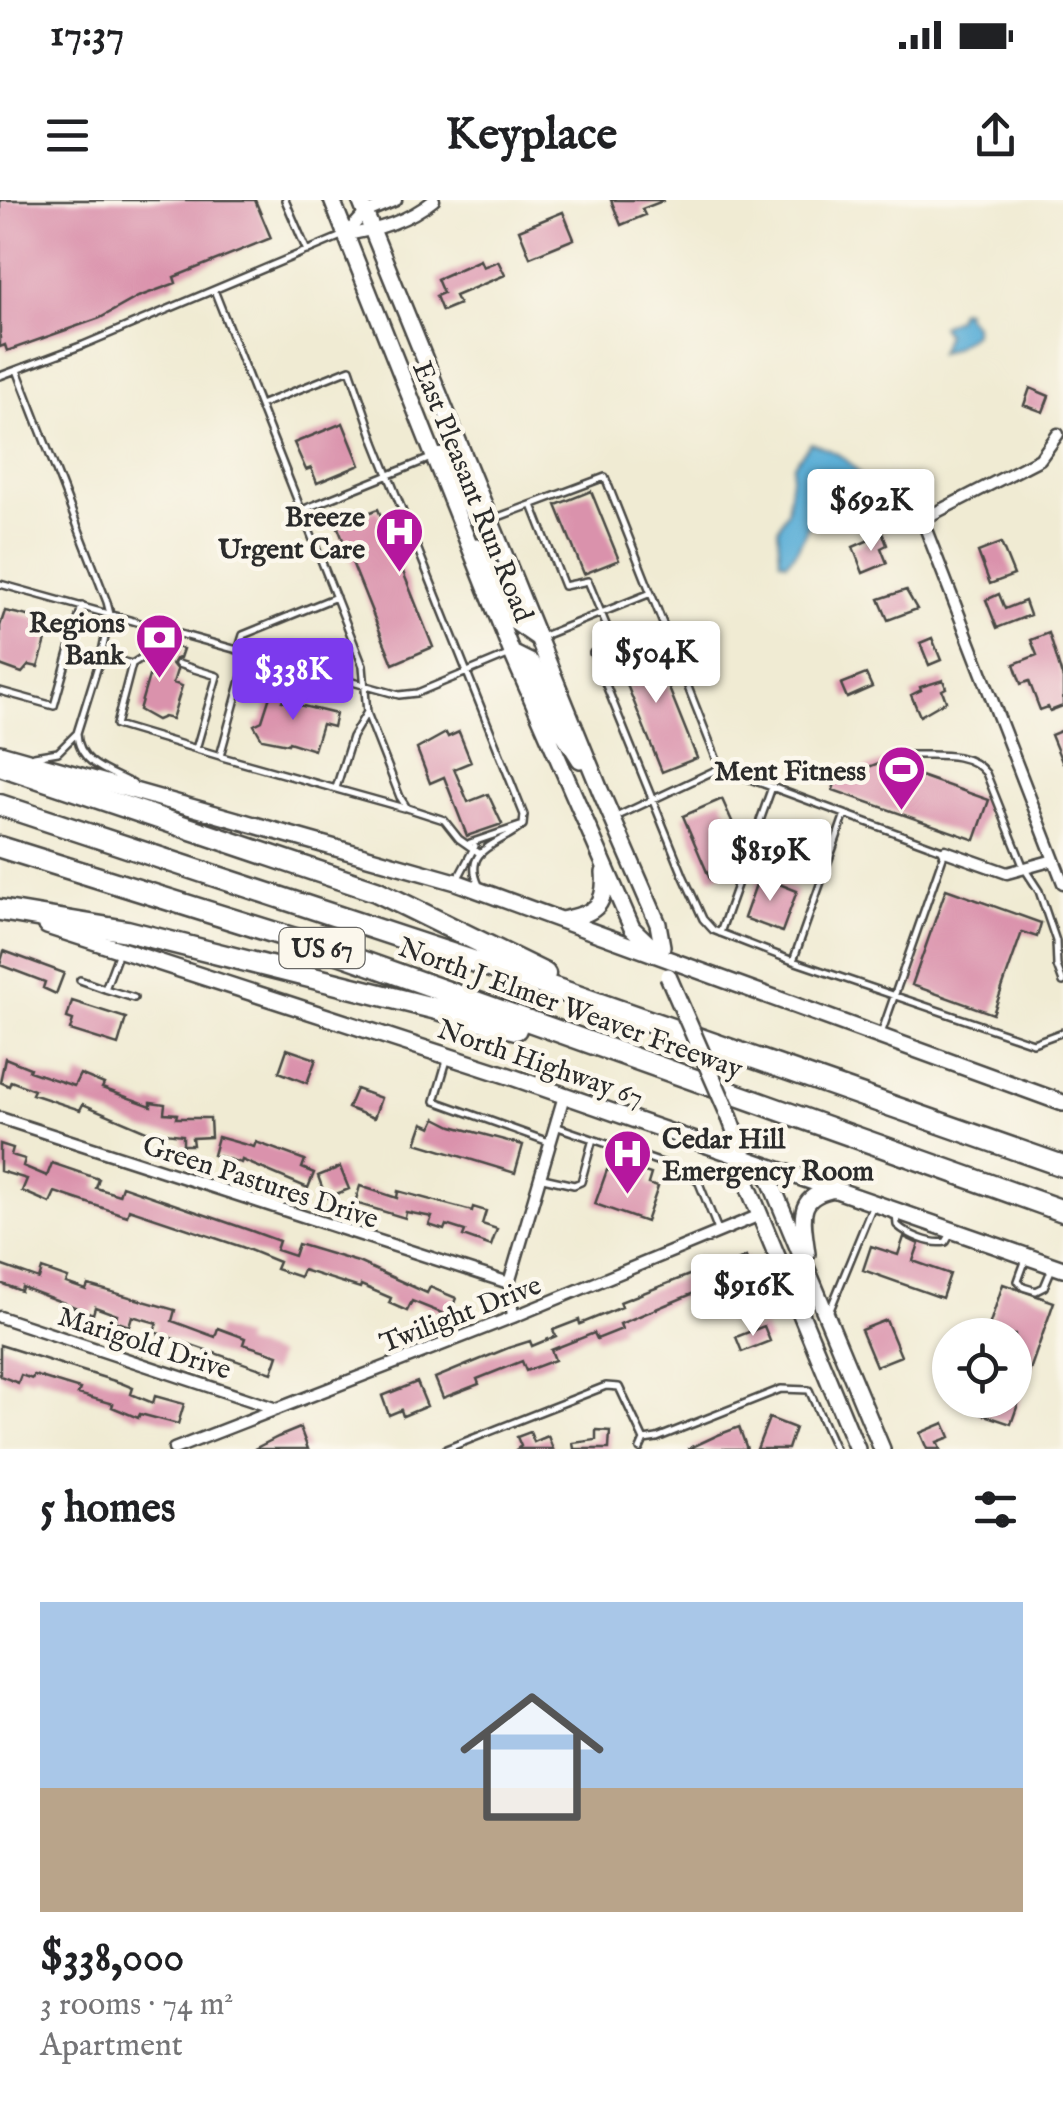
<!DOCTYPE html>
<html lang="en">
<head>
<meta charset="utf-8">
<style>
	body { margin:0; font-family:"IM FELL English",serif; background:#f2f2f2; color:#202124; height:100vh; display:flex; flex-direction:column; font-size:38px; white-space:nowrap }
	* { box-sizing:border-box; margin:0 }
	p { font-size:32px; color:#757577 }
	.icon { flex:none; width:55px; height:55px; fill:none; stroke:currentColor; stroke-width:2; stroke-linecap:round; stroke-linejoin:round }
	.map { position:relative; height:1249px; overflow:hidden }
	.side { display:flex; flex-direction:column; background:#fff; flex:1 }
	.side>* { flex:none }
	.tools { position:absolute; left:932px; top:1118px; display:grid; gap:20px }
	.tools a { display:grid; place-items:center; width:100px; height:100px; border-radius:50%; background:#fff; box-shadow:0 2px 8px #0004; font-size:50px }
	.price { position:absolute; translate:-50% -85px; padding:0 22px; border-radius:10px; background:#fff; color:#222; font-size:32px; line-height:65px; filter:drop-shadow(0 2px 5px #0008) }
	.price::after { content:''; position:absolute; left:50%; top:60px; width:30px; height:22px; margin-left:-15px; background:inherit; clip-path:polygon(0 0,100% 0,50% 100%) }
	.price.active { background:#7c3aed; color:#fff }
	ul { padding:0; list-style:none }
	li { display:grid; align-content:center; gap:20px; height:530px; padding:0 40px }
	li+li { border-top:2px solid #e0e0e0 }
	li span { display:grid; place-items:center; height:310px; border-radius:0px; color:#555 }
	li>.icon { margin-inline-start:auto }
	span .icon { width:180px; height:180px; fill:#fffc; stroke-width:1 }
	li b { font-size:42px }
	h2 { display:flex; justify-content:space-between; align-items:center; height:120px; padding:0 40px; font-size:42px }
	.status { display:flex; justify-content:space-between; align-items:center; height:70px; padding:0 50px; background:#fff; direction:ltr }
	.status svg { height:28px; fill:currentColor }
	header { display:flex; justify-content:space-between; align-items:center; height:130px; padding:0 40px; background:#fff; font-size:45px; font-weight:700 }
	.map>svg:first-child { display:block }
</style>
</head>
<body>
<div class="status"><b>17:37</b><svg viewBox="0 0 49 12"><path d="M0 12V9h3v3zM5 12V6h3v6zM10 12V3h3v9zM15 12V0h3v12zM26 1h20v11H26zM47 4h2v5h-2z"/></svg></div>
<header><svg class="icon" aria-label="menu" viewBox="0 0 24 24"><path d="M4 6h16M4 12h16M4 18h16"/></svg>Keyplace<svg class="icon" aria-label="share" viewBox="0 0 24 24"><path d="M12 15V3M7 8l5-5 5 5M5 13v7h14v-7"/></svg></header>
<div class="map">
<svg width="1063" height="1249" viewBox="0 0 1063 1249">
	<rect width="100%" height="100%" fill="#fbf7ec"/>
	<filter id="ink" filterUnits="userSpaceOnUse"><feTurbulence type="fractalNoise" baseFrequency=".01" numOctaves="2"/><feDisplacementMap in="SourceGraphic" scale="20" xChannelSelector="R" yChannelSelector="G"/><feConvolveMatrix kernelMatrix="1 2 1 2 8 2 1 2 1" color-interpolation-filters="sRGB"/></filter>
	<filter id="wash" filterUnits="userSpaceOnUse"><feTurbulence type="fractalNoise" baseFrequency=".0048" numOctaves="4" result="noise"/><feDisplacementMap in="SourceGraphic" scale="40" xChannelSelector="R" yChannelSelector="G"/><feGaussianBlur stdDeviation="2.25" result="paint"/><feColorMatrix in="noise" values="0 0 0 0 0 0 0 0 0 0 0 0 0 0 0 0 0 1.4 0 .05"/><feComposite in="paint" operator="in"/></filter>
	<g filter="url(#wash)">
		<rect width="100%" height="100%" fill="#f0ebd3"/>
		<path fill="#5cafd7" stroke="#446d81" stroke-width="2.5" d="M960,110l6,1 -1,4 9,10v8l-19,14 -16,6 7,-19 -5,-8 16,-8z
			M811,243c20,6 42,17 50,36 -13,16 -32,22 -45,36 -14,15 -13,34 -30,47l-6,-2 -2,-31 9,-18 7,-47z"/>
		<g id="blocks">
			<path fill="#da92ac" d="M0,0h255l16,38 -97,39 2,6 -38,14 -38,21 -93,33 -2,-6 -5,2z
				M611,0h52v1l-21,8 3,6 -24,10z
				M563,12l11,27 -44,18 -11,-27z
				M480,60l3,7 15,-6 7,14 -50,21 4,8 -17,7 -6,-15 7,-3 -6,-14z
				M1030,188l19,8 -6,16 -19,-7z
				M343,223l17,42 -43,18 -6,-15 -5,2 -12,-27z
				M591,291l28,69 -35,14 -28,-69z
				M378,309l55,138 -40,17 -56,-139z
				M883,334l4,11 -6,3 6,15 -24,10 -10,-26z
				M1001,343l13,32 -24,9 -12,-32z
				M906,390l11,19 -29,11 -9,-21z
				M999,394l6,15 20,-8 5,14 -33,13 -11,-28z
				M5,411l37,8 -2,11h9l-11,37 -9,-2 -7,8 -22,-8v-39z
				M1049,433l14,46v27l-13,5 -2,-4 -8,3 -11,-29 -8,3 -7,-20 23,-9 -6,-15z
				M932,438l9,22 -12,5 -9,-22z
				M650,441l47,117 -35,14 -47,-117z
				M166,444l17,5 -3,9 -5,1 -3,5 5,6 -4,13 9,3 -10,33 -8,-2 -7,3 -18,-10 10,-34 8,2 4,-13 7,-4 -4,-8z
				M866,474l6,13 -25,11 -6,-14z
				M943,480l3,8 -4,2 4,11 -26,15 -9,-21 10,-5 -1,-3z
				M271,493l13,4 -2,4 54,13 -3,13 -11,-3 -8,26 -25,-8 -1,2 -26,-5 -8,-14 8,-4z
				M1063,530v34l-12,-29z
				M459,532l12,30 -17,7 14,33 20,-8 14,30 -35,12 -23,-59 -14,6 -13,-34 29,-16 2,4z
				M881,562l108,38 -14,40 -142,-50 3,-10z
				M722,599l13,29 -5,3 9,20 -10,4 6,13 -25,11 -27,-63z
				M759,676l38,15 -15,41 -38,-14z
				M946,689l95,34 -4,14 -15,-5 -29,82 -81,-29z
				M4,751l60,22 -8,21 -13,-6 2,-6 -45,-17z
				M72,801l54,17 -8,27 -48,-15 3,-10 -6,-2z
				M287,849l29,10 -9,24 -28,-11z
				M5,858l25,10 -1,3 45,15 6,-12 24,10 -2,4 49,18v-4l14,2 -1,9 13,1 -1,4h34l1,19 -19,1 1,7h-10v-10l-37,-4 -63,-27 -3,6 -48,-16 2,-4 -23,-9 -2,5 -9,-4z
				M356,889l25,9 -7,20 -26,-10z
				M436,918l16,8 71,19 -8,28 -99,-30 7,-20 9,4z
				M218,937l36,10 2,-5 49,18 -3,8 12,5 -6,15 -66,-28 -1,3 -28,-8z
				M0,944l13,4 -2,7 14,4 -2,7 24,10 5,-13 47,16 -3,9 23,7 3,-9 127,44 30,11 -3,9 18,6 4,-12 60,18 69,31 3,-6 26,11 -7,18 -37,-15 -5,10 -18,-8 2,-5 -30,-13 -1,3 -57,-18 -3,7 -24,-8 3,-7 -37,-15 -113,-38 -2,7 -72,-24 -5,11 -28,-12 5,-12 -27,-8z
				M340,967l9,22 -23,9 -8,-22z
				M613,967l23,8 2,-5 13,4 -3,10 10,3 -12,35 -51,-18 12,-34 4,1z
				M360,986l37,12 1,-7 74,20 1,-4 13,4 -4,13 15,5 -6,17 -28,-10 2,-5 -19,-6 -2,5 -15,-5 3,-8 -26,-5 -1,6 -50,-15z
				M904,1037l15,7 -6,17 37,13 -8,24 -79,-28 8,-24 27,9z
				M746,1057l9,22 -13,6 -2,-4 -39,16 -2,-6 -79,33 2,5 -25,10 -3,-6 -43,17 4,10 -29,11 -4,-10 -45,18 2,5 -36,14 -8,-20 73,-30 22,-7 2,5 24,-10 -3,-6 26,-10 1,4 42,-17 -2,-5 82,-32 2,6z
				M0,1065l39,14 3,-10 26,9 -2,5 20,7 2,-5 87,25 -3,11 43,16 3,-9 27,10 -2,6 35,11 -6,18 -118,-41 3,-9 -25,-7 -3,10 -14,-5 2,-6 -22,-8 -2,7 -71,-27 -1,4 -21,-8z
				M1003,1084l51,18 -43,122 -33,-11 2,-5 -20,-7 55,-1v-65h-29z
				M886,1120l15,36 -25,10 -15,-36z
				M764,1126l6,15 -28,11 -6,-15z
				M0,1145l121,38 12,5 -2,6 22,9 2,-7 29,8 -6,20 -38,-10 -2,4 -26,-11 1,-3 -35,-10 2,-5 -46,-14 -2,4 -11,-4 -3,8 -18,-7z
				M417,1182l10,24 -24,10 -2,-6 -12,5 -7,-19z
				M769,1218l26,10 -7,21h-31z
				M944,1223l6,14 -13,5 3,7h-13l-7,-16z
				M739,1227l8,22h-59l30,-14z
				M300,1228l8,21h-54l24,-12z
				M596,1230l14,1 -1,18h-35l-1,-6 23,-3z
				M530,1232l4,10 14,-6 5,13h-36l4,-3 -4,-9z"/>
		</g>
	</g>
	<g filter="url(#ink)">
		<use href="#blocks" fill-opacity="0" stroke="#494844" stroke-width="2.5"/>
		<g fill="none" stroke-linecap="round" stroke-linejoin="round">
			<defs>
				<path id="service" d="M285,0l22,51
					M214,90l149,376 4,47 33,84 7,11 37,12 15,19 20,14
					M17,170l90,232 3,12 -9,42 31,8
					M0,176l83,-31 261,-110
					M260,205l90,-36 25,73 149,373 -1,10c-20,19 -62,22 -44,60
					M532,305l32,81 24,-5 23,56 -5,10 -13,6 90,222 20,44 10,11 80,31 240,82 30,-11
					M302,310l129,-52
					M493,319l112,-42 115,291
					M0,384l399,111 18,-2 91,-38
					M541,437l110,-44
					M239,448l4,-13 93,-38
					M101,456l-24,77c1,31 33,39 56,51
					M162,459l-16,-4 -14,9 -16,61 104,31 29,-105
					M178,464l39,12 -21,73
					M0,491l54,15 28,-100
					M908,555c26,1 60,-5 78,18l38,95 15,23 17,50 1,25 6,16
					M34,556l24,-4 19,-19
					M222,557l182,51
					M336,588l16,-51 15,-25
					M616,617l104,-49 225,83 -64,183
					M470,643l50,-17
					M457,680l18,-34
					M720,733l52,-146
					M119,752l-14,37 29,9
					M793,761l52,-147
					M80,780l25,9
					M447,860l-12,41 114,41
					M558,927l130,45 11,11 19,47
					M543,978l31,7 7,-3 12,-43
					M896,1013l1,12c11,10 34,20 49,17l4,-7
					M1026,1059l-8,22 5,6 13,4 8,-4 8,-19
					M830,1110l43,-105
					M644,1240l13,-2 124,-49 28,1 26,59
					M446,1249l160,-63 13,1 25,53 -4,9"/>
				<path id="minor" d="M345,35c33,-5 63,-14 89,-35
					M345,35l20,-22 31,-13
					M1058,234l-18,25 -113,58 -2,10 138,356
					M945,651l62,22 47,-13
					M0,918l509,165
					M0,1117l277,92
					M513,1117l-4,-34 55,-187
					M174,1249l339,-132 247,-102"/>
				<path id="secondary" d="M332,0l180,453 120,275 23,22
					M360,0l240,590 58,134 4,22 -2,9
					M434,257l13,-1 27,59 19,21
					M477,347l17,27 18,46 26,18
					M512,453l20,10 27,64 21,33
					M0,553l456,129 607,221
					M561,720c32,-6 46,-12 43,-48
					M47,726l462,150 554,193
					M730,918l14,38 1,23 112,270
					M751,962l18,16 113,271
					M807,1054c-4,-34 -13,-58 28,-65"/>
				<path id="motorway" d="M0,565l376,126 169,83
					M0,605l563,186 500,175
					M0,647l327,102 736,262
					M0,710l127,21 389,98"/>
			</defs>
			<use href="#service" stroke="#494844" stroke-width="10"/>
			<use href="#minor" stroke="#494844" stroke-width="15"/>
			<use href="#secondary" stroke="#494844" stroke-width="20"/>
			<use href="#motorway" stroke="#494844" stroke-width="25"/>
			<use href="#service" stroke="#fff" stroke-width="5"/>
			<use href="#minor" stroke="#fff" stroke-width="10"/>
			<use href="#secondary" stroke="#fff" stroke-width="15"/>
			<use href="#motorway" stroke="#fff" stroke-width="20"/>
			<defs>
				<path id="secondary-bridge" d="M668,776l62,142"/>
			</defs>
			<use href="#secondary-bridge" stroke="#494844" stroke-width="20" stroke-linecap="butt"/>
			<use href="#secondary-bridge" stroke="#fff" stroke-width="15"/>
		</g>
	</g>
	<defs>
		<symbol id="hospital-pin" viewBox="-11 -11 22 30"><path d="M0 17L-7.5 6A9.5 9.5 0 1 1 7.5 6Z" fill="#b5179e" stroke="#fbf7ec"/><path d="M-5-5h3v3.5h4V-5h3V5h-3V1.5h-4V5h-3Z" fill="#fff"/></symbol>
		<symbol id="bank-pin" viewBox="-11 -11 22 30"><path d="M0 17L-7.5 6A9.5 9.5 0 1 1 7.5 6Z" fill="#b5179e" stroke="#fbf7ec"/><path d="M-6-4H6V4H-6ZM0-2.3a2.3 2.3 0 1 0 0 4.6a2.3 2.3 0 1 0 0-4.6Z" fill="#fff"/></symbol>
		<symbol id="stadium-pin" viewBox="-11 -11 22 30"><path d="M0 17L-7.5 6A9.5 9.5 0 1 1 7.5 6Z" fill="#b5179e" stroke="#fbf7ec"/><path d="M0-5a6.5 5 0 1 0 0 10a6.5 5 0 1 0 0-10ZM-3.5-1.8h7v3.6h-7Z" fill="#fff"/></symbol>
	</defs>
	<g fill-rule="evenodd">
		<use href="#hospital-pin" x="372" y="304" width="55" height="75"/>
		<use href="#bank-pin" x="132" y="410" width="55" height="75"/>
		<use href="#stadium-pin" x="874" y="542" width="55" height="75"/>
		<use href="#hospital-pin" x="600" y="926" width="55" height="75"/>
	</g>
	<g text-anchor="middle" stroke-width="9" stroke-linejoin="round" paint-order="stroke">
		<rect fill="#fbf7ec" stroke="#696865" stroke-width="2.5" x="279.5" y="728" width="85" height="40" rx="8"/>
		<g font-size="25" font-weight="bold" fill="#2b2b2b">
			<text x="322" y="757">US 67</text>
		</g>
		<g font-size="28" fill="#2b2b2b" stroke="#fbf7ec">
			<text transform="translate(474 291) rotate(68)" y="10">East Pleasant Run Road</text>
			<text transform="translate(571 807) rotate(20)" y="10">North J Elmer Weaver Freeway</text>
			<text transform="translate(541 862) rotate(19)" y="10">North Highway 67</text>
			<text transform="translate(261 981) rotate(18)" y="10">Green Pastures Drive</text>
			<text transform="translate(460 1113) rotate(-21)" y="10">Twilight Drive</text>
			<text transform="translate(145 1142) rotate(18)" y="10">Marigold Drive</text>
		</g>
		<g font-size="28" font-weight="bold" fill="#2b2b2b" stroke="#fbf7ec" text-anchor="end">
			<text x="365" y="326">Breeze<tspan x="365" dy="32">Urgent Care</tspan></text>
			<text x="125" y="432">Regions<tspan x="125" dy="32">Bank</tspan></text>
			<text x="866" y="580">Ment Fitness</text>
			<text x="662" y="948" text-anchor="start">Cedar Hill<tspan x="662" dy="32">Emergency Room</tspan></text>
		</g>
	</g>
</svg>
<div class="tools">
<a><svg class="icon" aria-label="locate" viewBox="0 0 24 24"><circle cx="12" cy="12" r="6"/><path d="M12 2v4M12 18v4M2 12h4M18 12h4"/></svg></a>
</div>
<b class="price" style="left:871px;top:354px">$692K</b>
<b class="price" style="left:656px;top:506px">$504K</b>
<b class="price active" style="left:293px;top:523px">$338K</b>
<b class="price" style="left:770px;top:704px">$819K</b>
<b class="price" style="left:753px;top:1139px">$916K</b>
</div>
<section class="side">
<h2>5 homes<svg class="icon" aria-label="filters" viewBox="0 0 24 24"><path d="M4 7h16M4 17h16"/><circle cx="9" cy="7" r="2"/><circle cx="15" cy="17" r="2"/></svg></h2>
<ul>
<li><span style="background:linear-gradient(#a9c7e8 60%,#b9a48a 0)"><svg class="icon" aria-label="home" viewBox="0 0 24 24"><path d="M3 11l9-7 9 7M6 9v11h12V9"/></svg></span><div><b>$338,000</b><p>3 rooms · 74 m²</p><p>Apartment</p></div></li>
</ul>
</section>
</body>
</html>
